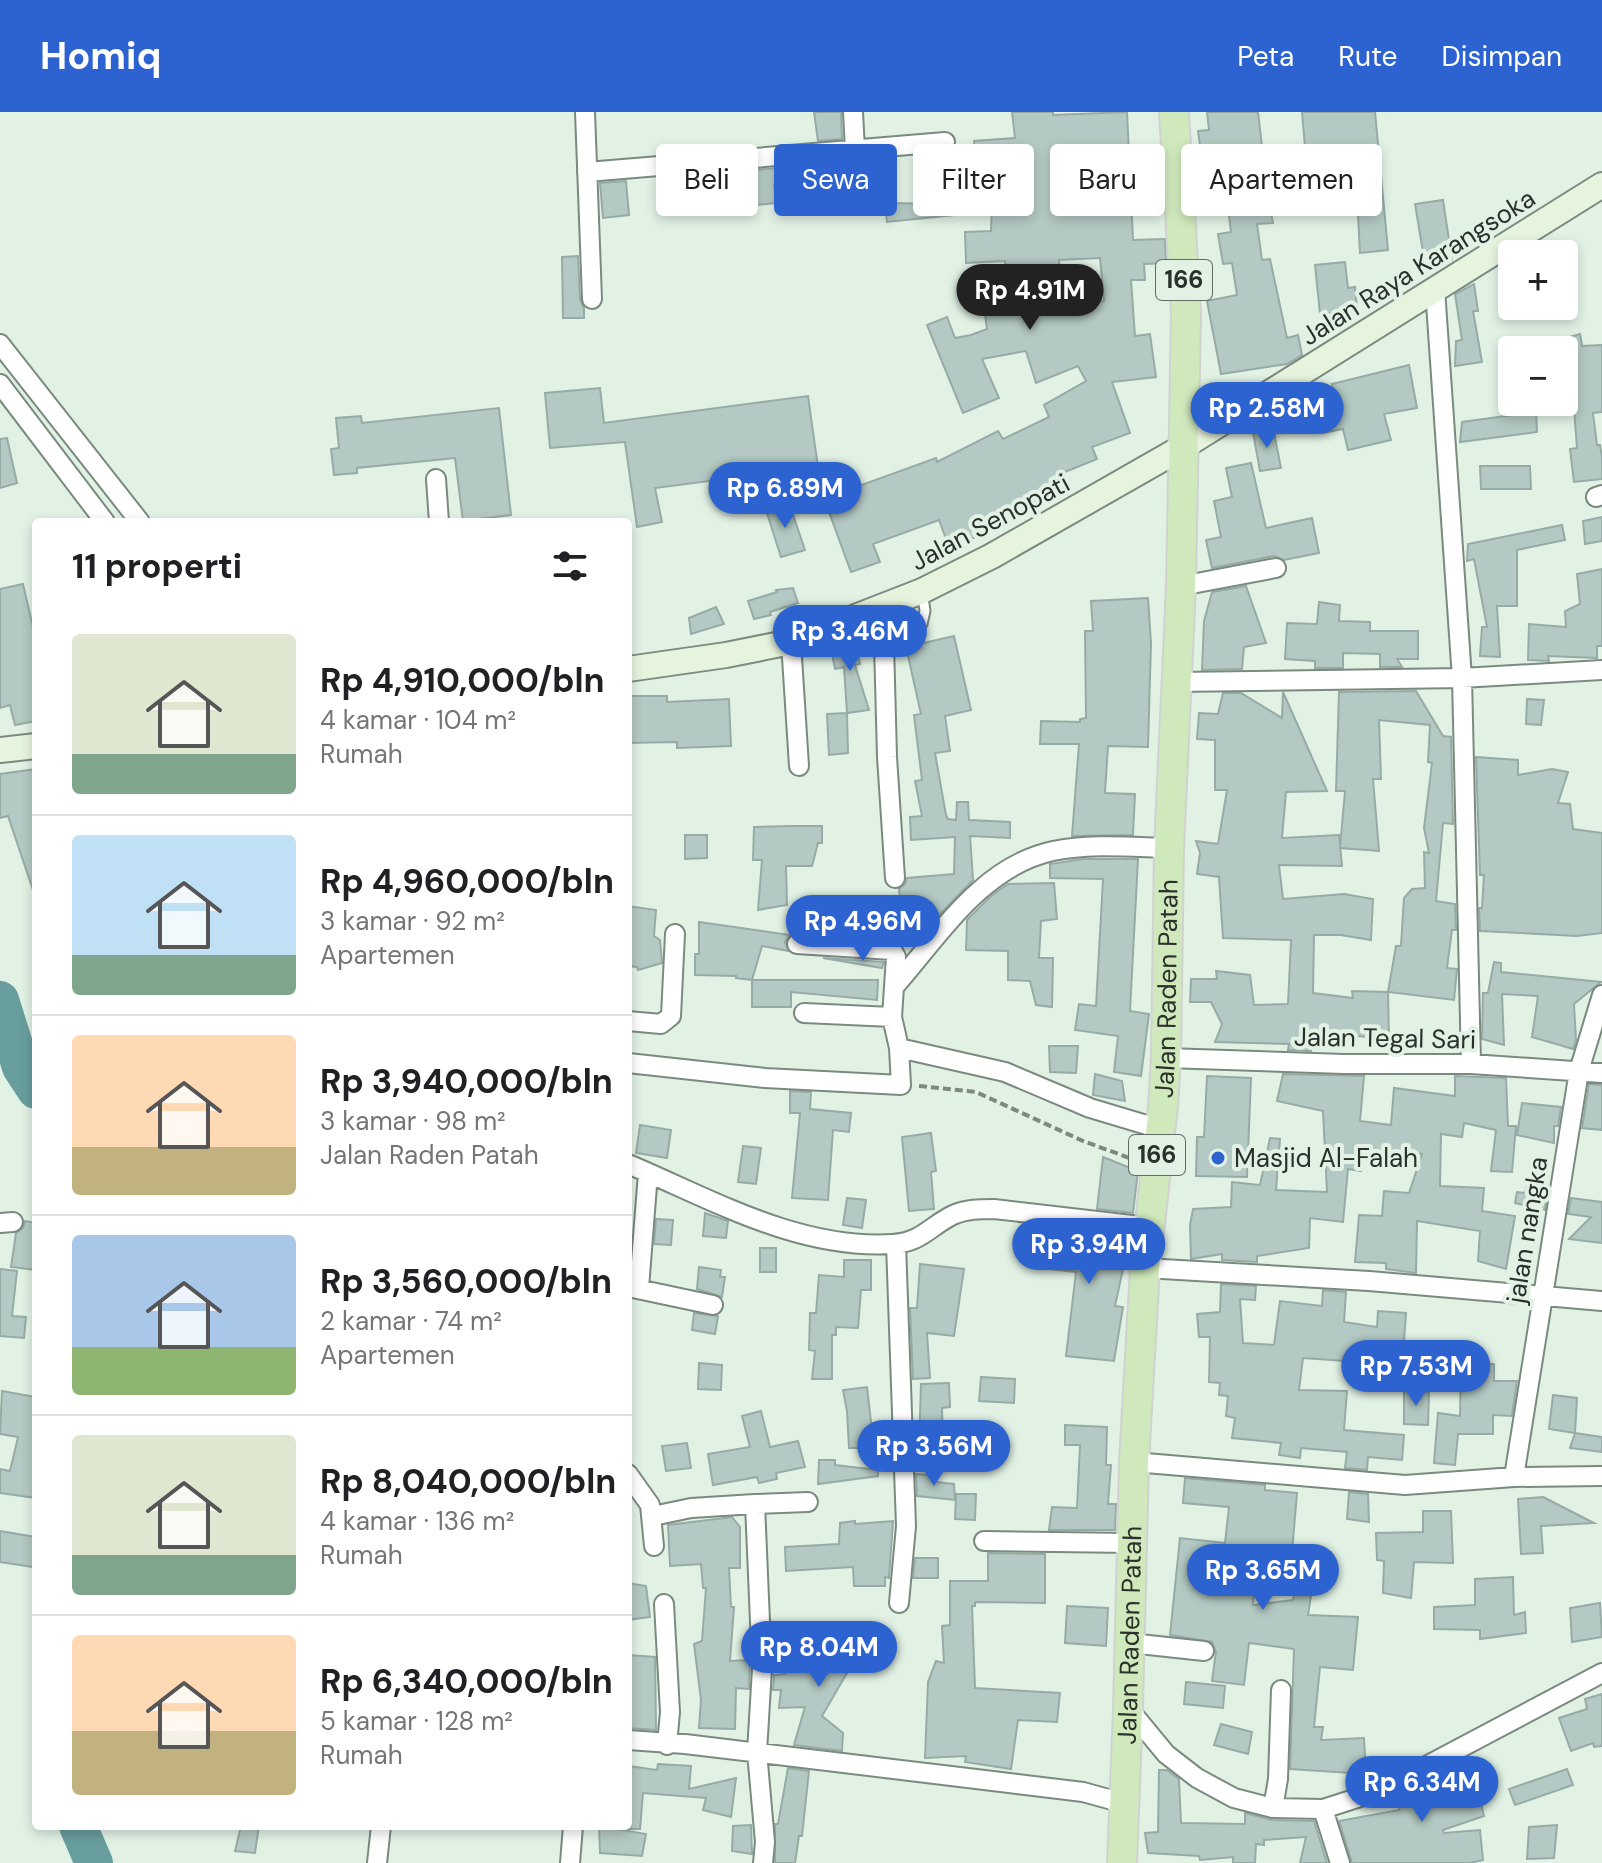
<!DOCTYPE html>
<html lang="id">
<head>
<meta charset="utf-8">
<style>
	body { margin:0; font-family:"DM Sans",sans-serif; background:#f6f6f6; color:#202124; height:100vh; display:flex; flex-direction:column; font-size:30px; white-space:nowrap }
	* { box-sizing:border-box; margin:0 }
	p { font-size:26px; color:#757577 }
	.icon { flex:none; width:44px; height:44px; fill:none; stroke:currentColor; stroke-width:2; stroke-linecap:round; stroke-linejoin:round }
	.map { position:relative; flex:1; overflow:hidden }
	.details { position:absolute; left:32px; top:406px; width:600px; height:1312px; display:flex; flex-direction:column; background:#fff; border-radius:8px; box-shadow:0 4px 12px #0003 }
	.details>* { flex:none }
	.hud { position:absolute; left:656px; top:32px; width:760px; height:72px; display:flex; gap:16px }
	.tools { position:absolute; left:1498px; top:128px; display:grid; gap:16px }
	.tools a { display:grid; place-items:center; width:80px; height:80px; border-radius:8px; background:#fff; box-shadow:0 4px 12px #0003; font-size:40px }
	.price { position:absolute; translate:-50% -68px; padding:0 18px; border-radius:28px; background:#2d63d1; color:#fff; font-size:26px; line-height:52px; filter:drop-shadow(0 2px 4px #0008) }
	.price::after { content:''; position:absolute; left:50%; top:48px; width:24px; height:18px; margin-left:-12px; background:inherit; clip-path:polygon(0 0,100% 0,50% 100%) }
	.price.active { background:#222; color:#fff }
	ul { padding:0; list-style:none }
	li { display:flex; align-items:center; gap:24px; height:200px; padding:0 40px }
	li+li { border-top:2px solid #e0e0e0 }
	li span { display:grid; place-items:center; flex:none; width:224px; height:160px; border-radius:8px; color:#555 }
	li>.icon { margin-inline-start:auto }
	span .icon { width:96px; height:96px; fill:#fffc; stroke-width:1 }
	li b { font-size:34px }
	h2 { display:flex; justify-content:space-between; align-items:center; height:96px; padding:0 40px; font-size:34px }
	.chip { padding:0 28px; border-radius:8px; background:#fff; box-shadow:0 4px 12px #0003; font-size:28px; line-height:72px }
	.chip.active { background:#2d63d1; color:#fff }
	header { display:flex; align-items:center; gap:48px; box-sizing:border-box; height:112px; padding:0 40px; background:#2d63d1; color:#fff }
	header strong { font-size:38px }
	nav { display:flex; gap:44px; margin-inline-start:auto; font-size:28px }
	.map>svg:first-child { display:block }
</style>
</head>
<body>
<header>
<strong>Homiq</strong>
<nav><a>Peta</a><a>Rute</a><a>Disimpan</a></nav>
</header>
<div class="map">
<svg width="1602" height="1751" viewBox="0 0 1602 1751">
	<rect width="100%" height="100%" fill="#e1f2e5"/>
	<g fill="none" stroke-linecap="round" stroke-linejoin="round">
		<path stroke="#689d9e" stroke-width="38" d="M0,888l21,67 15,23
			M78,1714l16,37"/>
	</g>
	<path fill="#b4c9c3" stroke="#96aba5" stroke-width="2" fill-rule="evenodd" d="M814,0h27l1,27 -24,2z
		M1012,0h41v3l74,-3 6,128 32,-1 1,24 -22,1 1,16h-14l4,56 15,-2 6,43 -44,5 18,51 -38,14 5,12 -37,15 6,11 -29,14 3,4 -25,14 -1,-3 -41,24 -24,9 -10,-27 -66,24 7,18 -29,10 -25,-68 7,-3 -2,-5 105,-38 1,4 61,-31 5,8 46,-22 -5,-12 42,-24 -8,-15 -42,17 -10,-32 -44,8 17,39 -36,15 -36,-88 20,-8 8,21 16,-3 16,-6 -4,-29 24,-4 -2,-35 -39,2 -1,-31 26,-1 1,-26h25l-4,-33 -74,6 -2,-23 37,-7v-7l41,-3zM1100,146l4,43 -41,2 -4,-43z
		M1207,0h51l4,34 -61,7 -3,-22 11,-1z
		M1302,0h73l13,138 -28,3 -3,-56 -32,3 -4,-42 -15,1z
		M779,56l1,15 -6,1 2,19 -20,2 -3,-35z
		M626,69l3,34 -26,3 -3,-35z
		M1267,83l6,28 -16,1 5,36 8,-1 17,79 11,-3 4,20 -15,9 -66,10 -14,-73 30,-6 -5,-32 -9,1 -5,-30 13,-2 -4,-32z
		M1443,88l9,60 -27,4 -10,-60z
		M885,91l68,1 1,11 -67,7z
		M578,144l2,43 4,9v10h-21l-1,-61z
		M1345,150l3,26 7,-1 2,20 -7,1v3l-30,3 -5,-49z
		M1474,172l4,27h-5l9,51 -27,4 1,-25 6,-1 -7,-46z
		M1580,222l2,12 20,-1v67l-9,1 4,32h3l2,12v22l-28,3 -4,-33 7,-1 -5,-66 -10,-43z
		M1409,253l8,43 -33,6 7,26 -43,10 -5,-21 -21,4 -8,-34 21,-4 -3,-11z
		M600,276l4,35 204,-27 10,71 -163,21 7,34 -25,5 -12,-85 -75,6 -5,-55z
		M499,296l12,107 -48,6 -8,-63 -98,10v5l-23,2 -3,-26 8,-1 -3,-30 25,-2 1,7z
		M1536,300l1,20 -77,10 2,-20z
		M1273,316l8,40 -21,3 -7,-39z
		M7,326l10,45 -17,5v-49z
		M1251,351l15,65 46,-10 7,35 -35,7 -10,-4 -62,12 -6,-28 15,-3 -7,-36 18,-4 -6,-29z
		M1480,354h50l1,23h-50z
		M789,391l16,47 -24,7 -15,-47z
		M1602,405v24l-17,3 -2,-23z
		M1562,413l3,15 -48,10v56h-20l3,51 -20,-1 2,-29h5l-13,-68 -7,2 1,-17z
		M1602,457v77h-5v12l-49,-2 1,5 -21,-1 1,-36 37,3 -1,-16 15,-7 -3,-30z
		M23,472l13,56v81l-21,4 -5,-20 -10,3v-119z
		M1246,474l20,57 -22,4 -2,22 -40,1 2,-49 8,-29z
		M793,476l5,15 -28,9 1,3 -17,4 -6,-18 29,-9 -1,-2z
		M1148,486l3,45 -3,104 -40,-1 -3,47 30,1 -2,41 -61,1 7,-92h-39l1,-23 39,1v-3l6,-1 -1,-87h8l-2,-30z
		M1319,490l21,3 -1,16 31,1v9h48v28h-21l5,8h-22v-13l-37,-1v15h-28v-7l-30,-2 2,-36 30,1z
		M716,495l8,17 -33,10 -2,-16z
		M853,523l7,29 -5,1 14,45 -22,3 -3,-46 -9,2 -5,-26z
		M954,524l17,74 -26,6 5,35 -15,2 11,62 2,4 8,1 1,-18h11l1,18 41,2v16l-40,-2 3,44 -34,35 -12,1 -1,-9 -25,2 -2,-20 6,-5 2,-6 47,-4 1,-37 -44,3 -1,-23 12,-1 -7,-35 7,-1 -8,-65 7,-1 -15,-67z
		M1416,579l27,45 8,1 2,87 -10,-1 -7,78 19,3 1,26h-4l-5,38 10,1 -3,31 -66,-8 8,-46h5l3,-48 8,-9 13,-1 -1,-36 5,1 -5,-25 8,-65 -4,-1 2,-37 -51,-5 2,59h-8l6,72 -39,-3 5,-57h-9l3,-99z
		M1283,580l44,99 -41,1 -4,46 57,-3 3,31 -63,-1 4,34 61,-5 29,5 -2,41 -30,-5h-27l-1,58 40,5 -1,-7 36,1 1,47 -77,-7 -1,19 -23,-1 1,-6 -74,-2 7,-18 -11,-22h-21l1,-23h26l-1,-8 34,4 4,30 34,-1 3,-64 -68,-2 -4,-61 -22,-3 3,-21 -4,-12 22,3 9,-54h-12v-50l-18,-1 2,-26 19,1 5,-21h18l41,25z
		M628,584h39v6l62,-3 2,47 -54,2v-6l-49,1z
		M1527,587l17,1 -3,25 -15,-1z
		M847,601l1,40 -19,2 -2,-41z
		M1476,645l42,3v15l34,-6 16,3 -10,31 12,1 3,25 29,4v100l-25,3 -97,-5 -1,-23h3l2,-33h-4z
		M36,657v120l-3,1 -25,-74 -8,2v-44z
		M791,714h31v17h-4l-6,23h-26l1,39 -29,5 4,-50h-9l1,-33z
		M685,723h22v23l-22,1z
		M1083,747h55l-8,152 19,3 -8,62 -27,-4 4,-36 -43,-6 4,-26 17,2 7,-127 -53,-1v-14z
		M1054,771l3,36 -16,2 -2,37h14l-1,49 -16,-2 -6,-24 -22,-1v-29l-42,-1 1,-30 24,-24 17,-12z
		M628,794l28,4 -2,26 6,4 2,23 -24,7 -1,-3 -9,-1z
		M867,799l13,26 -61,-4 -2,-18z
		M699,810l91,13 -5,7 3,9 -26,-5 -10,34 -16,-2v-2l-41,-1v-21h4z
		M823,846l61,4 -2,6z
		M1494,850l7,1v9l100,10 -27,22 2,36 -3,9 -41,-12 6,-41 -36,-2 2,51 -22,-6 1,-46h5z
		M752,868h126l-1,20 -86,-8v15h-39z
		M1049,934h29l-2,27 -26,-1z
		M1095,962l27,7 3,20 -32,-6z
		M1283,962l81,2 -4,45 31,4 3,-37 61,8v-20l51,2 2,48h8l-4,46 -21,-1 5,-41 -32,-7 -2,14 -21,-3 -1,52 44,2 -2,23 33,5 -9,53 -28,-8 2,-30 -63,-10 -1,52 -30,-4v-6l-31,-1 4,-47 23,1 2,-25 25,2 13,-39 -37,-3 -1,4 -26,-4 3,20 -13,-2 -5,53 -33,-4 -1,30 -52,8v6l-35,-2v-6l-31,5 -1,-34 3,-16 38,-2 1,-25 28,3 10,-47 10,1 -4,51 51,2 -4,-81 -46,-10z
		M1207,964l44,2 -4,99 -51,-1 1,-39h7z
		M1589,972l13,1v45l-20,-2z
		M790,979l21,1 -1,17 41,4 -2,19 -16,-2 -5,70 -36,-2 8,-85h-10z
		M1522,991l39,4 -3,19h-4v17l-37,-8z
		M640,1013l31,5 -4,28 -31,-5z
		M931,1021l5,38 -5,1 3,37 -25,2 -7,-74z
		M743,1034l18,2 -5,36 -18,-2z
		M1103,1045l35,14 -5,42 -36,-4z
		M1527,1073l21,5 -3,20 -30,-7 2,-11 8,1z
		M847,1086l19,2 -4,28 -19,-3z
		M1571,1086l31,4v41l-33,-4 22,-22 -23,-3z
		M705,1101l23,8 -2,17 -23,-2z
		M656,1107l17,1 -2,25 -17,-1z
		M25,1109l11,2v47l-25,-3 5,-34 7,-5z
		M1029,1113l101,12 -15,69 8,1 -9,54 -48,-5 10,-84 -26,-3 2,-25 -25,-3z
		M760,1136h16v24h-16z
		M844,1148h27v30h-10l-3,38 -22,-1v8h-4v44h-20l3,-28 -6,-1 1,-37h6l3,-38 25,2z
		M920,1152l44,5 -10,67 -27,-3 3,45 -17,1 -3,-71h7z
		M699,1155l22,3 -1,7h5l-3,20 -25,-8z
		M0,1157l17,2 -5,45 14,1 -2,21 -24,-2z
		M1221,1172l35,2 -1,14 -15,-1 3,44 31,2 6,-44 42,5 1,-16 23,2 -2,30 33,5 1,-16 28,2 -3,42 -14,19 -45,-4 1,-9 -42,-3 -4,32 48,1 -3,39 60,5 -2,25 -34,-3 -1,13 -22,-2 2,-16 -46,-4 -1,10 -21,-3 2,-12 -49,-5 3,-20 -9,-2 2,-20 -9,-1 1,-12 -11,-1 1,-45h-11l-2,-23 23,-2z
		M694,1201l24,3 -3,18 -23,-4z
		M699,1251l23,2 -1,25 -23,-1z
		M1461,1251l33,1v17h23l-5,35 -19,-1v19h-35l-3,31 -21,-2 4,-50 22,3z
		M981,1265l34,2 -1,24 -35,-2z
		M949,1271l1,24 -8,1 1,38 -24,1 2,-63z
		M867,1275l7,61h-25l-2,-37 -4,-21z
		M2,1279l34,6v101l-36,-5v-24l10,2 8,-34 -18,-3z
		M1404,1279l25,1 -1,33 -24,-1z
		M1553,1283l24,3 -2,35 -26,-4z
		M761,1299l9,36 28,-6 7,26 -29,6 1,6 -18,4 -2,-6 -44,8 -5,-31 42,-7 -8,-31z
		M1065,1313l42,2 -1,38h5l-3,39h8l-1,26h-66l3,-23 25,1 3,-63h-15z
		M1575,1321l27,4v15l-32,-4z
		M687,1331l4,25 -25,3 -4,-25z
		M819,1348h16v5l43,5v6l-60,8z
		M916,1362l21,2 -1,6 18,2 1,16 -38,-4z
		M1185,1366l80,7v5l32,3 -5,59 -34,-3 -5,56 40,-5 6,-39 17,3 -8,51 50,2 -5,53 -33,-3 -6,60h9l-2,13 43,-2 2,36 -76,-5 4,-120 -45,-6 -5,42 -32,-4 4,-29 -4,-10 -42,-7 10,-97 45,5 4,-36 -46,-4z
		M1349,1380l19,2 1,28 -22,-3z
		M956,1382h20l-1,26 -20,-1z
		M1543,1385l51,26 -53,3 2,27 -22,1 -3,-55z
		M1423,1399h28l2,52 -39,-1 -3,36 -28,-5 1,-32 -7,-1 -1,-27 47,-1z
		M732,1405l8,10v41h-11l2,39h3l-4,54 20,-1 -1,29 -13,-1 -1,41 -36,-1 2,-28 -7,-56 8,-3 4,-53h-3l-2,-24 -31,2 -2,-41z
		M855,1409v3l38,-3 -4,57 -4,-1v9h-31l-1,-19 -67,4 -1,-24 54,-3 1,-21z
		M0,1419l36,6 -3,30 -33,-5z
		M988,1441l57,1v49l-70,-1v4h-3l3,82 85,5 -3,29 -39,-2 -7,49 -46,-7 1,-6 -41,2 3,-76 8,-21 8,2 -2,-37 8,-1v-44h38z
		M915,1446h23v20h-25z
		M1513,1465l1,38 11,-3 1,21 -46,6v-9l-46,-1v-22l41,-2v-26z
		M628,1471l18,3 4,31 -22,3z
		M1600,1491l2,34 -30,5 -2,-34z
		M1067,1494l41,2 -2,38 -41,-3z
		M869,1516l1,25 -12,1 -36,62 21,17 -1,18 -48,-6 11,-38 -26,1 2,-18h-8l1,-15 11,-1 16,-28 44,22 -2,-39z
		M628,1543l27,2 1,73 -28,-2z
		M1186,1570l39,4 -2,22 -39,-4z
		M1602,1582v52l-8,1 -1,-4 -22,8 -12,-33 28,-9 -2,-10z
		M1221,1612l31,8 -4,22 -34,-9z
		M1471,1650l13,54 -41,14 1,3 36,-3 3,30 -13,3h-118l-13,-42 60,-11 5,-19 45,-23z
		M658,1652l33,2 -2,23 47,-11 -5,39 -28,-7 3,-12 -63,-5 -3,36h-12v-63l29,4z
		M788,1656l21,3 -7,65h-3l-4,27h-20v-39h3z
		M1567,1657l6,16 -58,20 -6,-16z
		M1159,1658h8l12,9 2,44 64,1v-11l27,7 42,1 13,42h-27l6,-26 -42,3v5l-8,-1 -1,19h-22v-6l-33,3 -1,-4 -51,-3 -3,-20 13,-1z
		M751,1713l1,29 -20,-3 1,-25z
		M1557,1713l-3,33 -27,1 2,-32z
		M241,1714h18l-4,27 -20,-2z
		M599,1714l47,8 -4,22 -42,-3z"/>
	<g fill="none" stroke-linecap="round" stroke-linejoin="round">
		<defs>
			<path id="service" d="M890,492l7,23 11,2 14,-5 3,-13 -3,-20"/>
			<path id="minor" d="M585,0l7,187
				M853,0l2,38
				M587,60l358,-30
				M1435,177l27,389 9,386
				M0,232l140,178
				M0,272l105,138
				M436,367l3,43
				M1596,385l6,-2
				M1181,474l95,-18
				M883,494l4,151 8,121
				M791,530l8,124
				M1176,570l286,-4 140,-8
				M894,875c45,-51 88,-121 159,-136 38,-8 78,-4 116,-3
				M804,901l88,4
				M628,909l33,3 10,-8 4,-82
				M899,936l106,24 85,36 70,21
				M1166,946l178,6h127l131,9
				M628,951l137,15 136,7 -2,-37 -7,-31 4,-60 -4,-7 -95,-6
				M628,1052c85,36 171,86 265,80 29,-2 37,-18 60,-29 13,-6 27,-6 41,-6l155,18
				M0,1111l13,-1
				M896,1132l10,282 -7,77
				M1145,1156l224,13 233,20
				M628,1175l85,18
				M639,1176l9,-115
				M1134,1350l271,23 109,-8 88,-1
				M628,1362l22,31 4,41
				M1514,1365l65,-406 23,-76
				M755,1392l53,-2
				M653,1404l38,-8 64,-4 7,165 -5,83 8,90 -2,21
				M984,1429l147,2
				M664,1492l6,108 -3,33
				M1130,1531l74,8
				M1128,1596l38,46 31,24 37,20 39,10 50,1 56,-18 223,-118
				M628,1628l57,4 316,38 82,10 40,11
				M1273,1696l5,-29 3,-89
				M1323,1697l17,54
				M377,1751l4,-37
				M570,1751l3,-37"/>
			<path id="secondary" d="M628,557l98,-14 65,-13 131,-51 70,-35 191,-109 419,-262
				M0,638l36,-4"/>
			<g id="primary">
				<path id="s1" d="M1122,1751l6,-155 6,-246 11,-194 18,-162 3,-48 3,-210 12,-262 5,-273 -12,-201"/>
			</g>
		</defs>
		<use href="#service" stroke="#7a8a7f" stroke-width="13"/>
		<use href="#minor" stroke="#7a8a7f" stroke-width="22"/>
		<use href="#secondary" stroke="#7a8a7f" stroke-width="28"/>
		<use href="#primary" stroke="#d0d2d1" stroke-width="32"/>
		<path stroke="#7d8980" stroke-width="4" stroke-dasharray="8 4" stroke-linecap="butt" d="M919,974l57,6 107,49 52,19"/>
		<use href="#service" stroke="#fff" stroke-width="9"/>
		<use href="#minor" stroke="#fff" stroke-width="18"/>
		<use href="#secondary" stroke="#e7f4dd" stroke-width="24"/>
		<use href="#primary" stroke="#d0e9bc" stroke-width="28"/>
	</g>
	<circle fill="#2d63d1" stroke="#e1f2e5" stroke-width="3" cx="1218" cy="1046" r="8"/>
	<g text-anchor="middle" stroke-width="8" stroke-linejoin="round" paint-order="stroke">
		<g fill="#e1f2e5" stroke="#616b64" stroke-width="2">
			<rect x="1156" y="148" width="56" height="40" rx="6"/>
			<rect x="1129" y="1023" width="56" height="40" rx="6"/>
		</g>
		<g font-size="24" font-weight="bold" fill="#2a312c">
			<text x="1184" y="176">166</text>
			<text x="1157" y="1051">166</text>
		</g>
		<g font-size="26" fill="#2a312c" stroke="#e1f2e5">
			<text transform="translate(1418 155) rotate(-32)" y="9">Jalan Raya Karangsoka</text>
			<text transform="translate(990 410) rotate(-28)" y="9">Jalan Senopati</text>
			<text dy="9" stroke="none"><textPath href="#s1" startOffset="876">Jalan Raden Patah</textPath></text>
			<text transform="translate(1385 926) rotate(1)" y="9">Jalan Tegal Sari</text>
			<text transform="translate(1527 1118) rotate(-81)" y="9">jalan nangka</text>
			<text dy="9" stroke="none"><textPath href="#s1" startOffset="228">Jalan Raden Patah</textPath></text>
		</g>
		<g font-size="26" fill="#2a312c" stroke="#e1f2e5" text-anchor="start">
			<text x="1234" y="1055">Masjid Al-Falah</text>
		</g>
	</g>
</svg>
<div class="tools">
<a>+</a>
<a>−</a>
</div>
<b class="price active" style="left:1030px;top:220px">Rp 4.91M</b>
<b class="price" style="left:1267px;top:338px">Rp 2.58M</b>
<b class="price" style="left:785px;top:418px">Rp 6.89M</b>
<b class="price" style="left:850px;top:561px">Rp 3.46M</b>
<b class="price" style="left:863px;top:851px">Rp 4.96M</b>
<b class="price" style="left:1089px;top:1174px">Rp 3.94M</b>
<b class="price" style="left:1416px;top:1296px">Rp 7.53M</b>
<b class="price" style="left:934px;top:1376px">Rp 3.56M</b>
<b class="price" style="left:1263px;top:1500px">Rp 3.65M</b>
<b class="price" style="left:819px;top:1577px">Rp 8.04M</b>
<b class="price" style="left:1422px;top:1712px">Rp 6.34M</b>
<div class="hud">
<a class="chip">Beli</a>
<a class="chip active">Sewa</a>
<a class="chip">Filter</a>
<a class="chip">Baru</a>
<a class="chip">Apartemen</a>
</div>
<section class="details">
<h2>11 properti<svg class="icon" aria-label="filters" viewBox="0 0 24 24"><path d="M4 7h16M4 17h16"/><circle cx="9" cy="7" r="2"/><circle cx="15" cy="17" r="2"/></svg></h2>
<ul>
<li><span style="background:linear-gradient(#dfe7d0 75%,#7fa58c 0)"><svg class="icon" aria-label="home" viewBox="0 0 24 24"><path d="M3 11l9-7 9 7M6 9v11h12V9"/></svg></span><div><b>Rp 4,910,000/bln</b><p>4 kamar · 104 m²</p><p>Rumah</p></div></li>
<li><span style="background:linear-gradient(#bfe0f5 75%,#7fa58c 0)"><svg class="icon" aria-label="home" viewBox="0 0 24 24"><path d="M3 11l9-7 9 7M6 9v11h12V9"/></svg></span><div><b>Rp 4,960,000/bln</b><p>3 kamar · 92 m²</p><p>Apartemen</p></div></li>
<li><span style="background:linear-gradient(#ffd9b3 70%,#c2b280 0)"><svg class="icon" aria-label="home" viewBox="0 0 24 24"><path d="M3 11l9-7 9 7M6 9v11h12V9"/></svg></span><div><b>Rp 3,940,000/bln</b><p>3 kamar · 98 m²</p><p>Jalan Raden Patah</p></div></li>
<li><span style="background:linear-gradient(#a9c7e8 70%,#8fb573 0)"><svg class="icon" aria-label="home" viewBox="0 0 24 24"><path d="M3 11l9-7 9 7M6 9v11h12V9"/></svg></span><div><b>Rp 3,560,000/bln</b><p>2 kamar · 74 m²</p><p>Apartemen</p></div></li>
<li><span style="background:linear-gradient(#dfe7d0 75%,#7fa58c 0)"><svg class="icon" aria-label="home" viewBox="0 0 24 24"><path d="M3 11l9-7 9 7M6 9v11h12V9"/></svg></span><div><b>Rp 8,040,000/bln</b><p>4 kamar · 136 m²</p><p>Rumah</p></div></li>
<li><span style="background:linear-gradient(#ffd9b3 60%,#c2b280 0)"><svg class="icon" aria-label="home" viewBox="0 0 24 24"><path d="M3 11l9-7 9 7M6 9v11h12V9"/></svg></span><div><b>Rp 6,340,000/bln</b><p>5 kamar · 128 m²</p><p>Rumah</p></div></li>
</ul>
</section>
</div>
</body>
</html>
